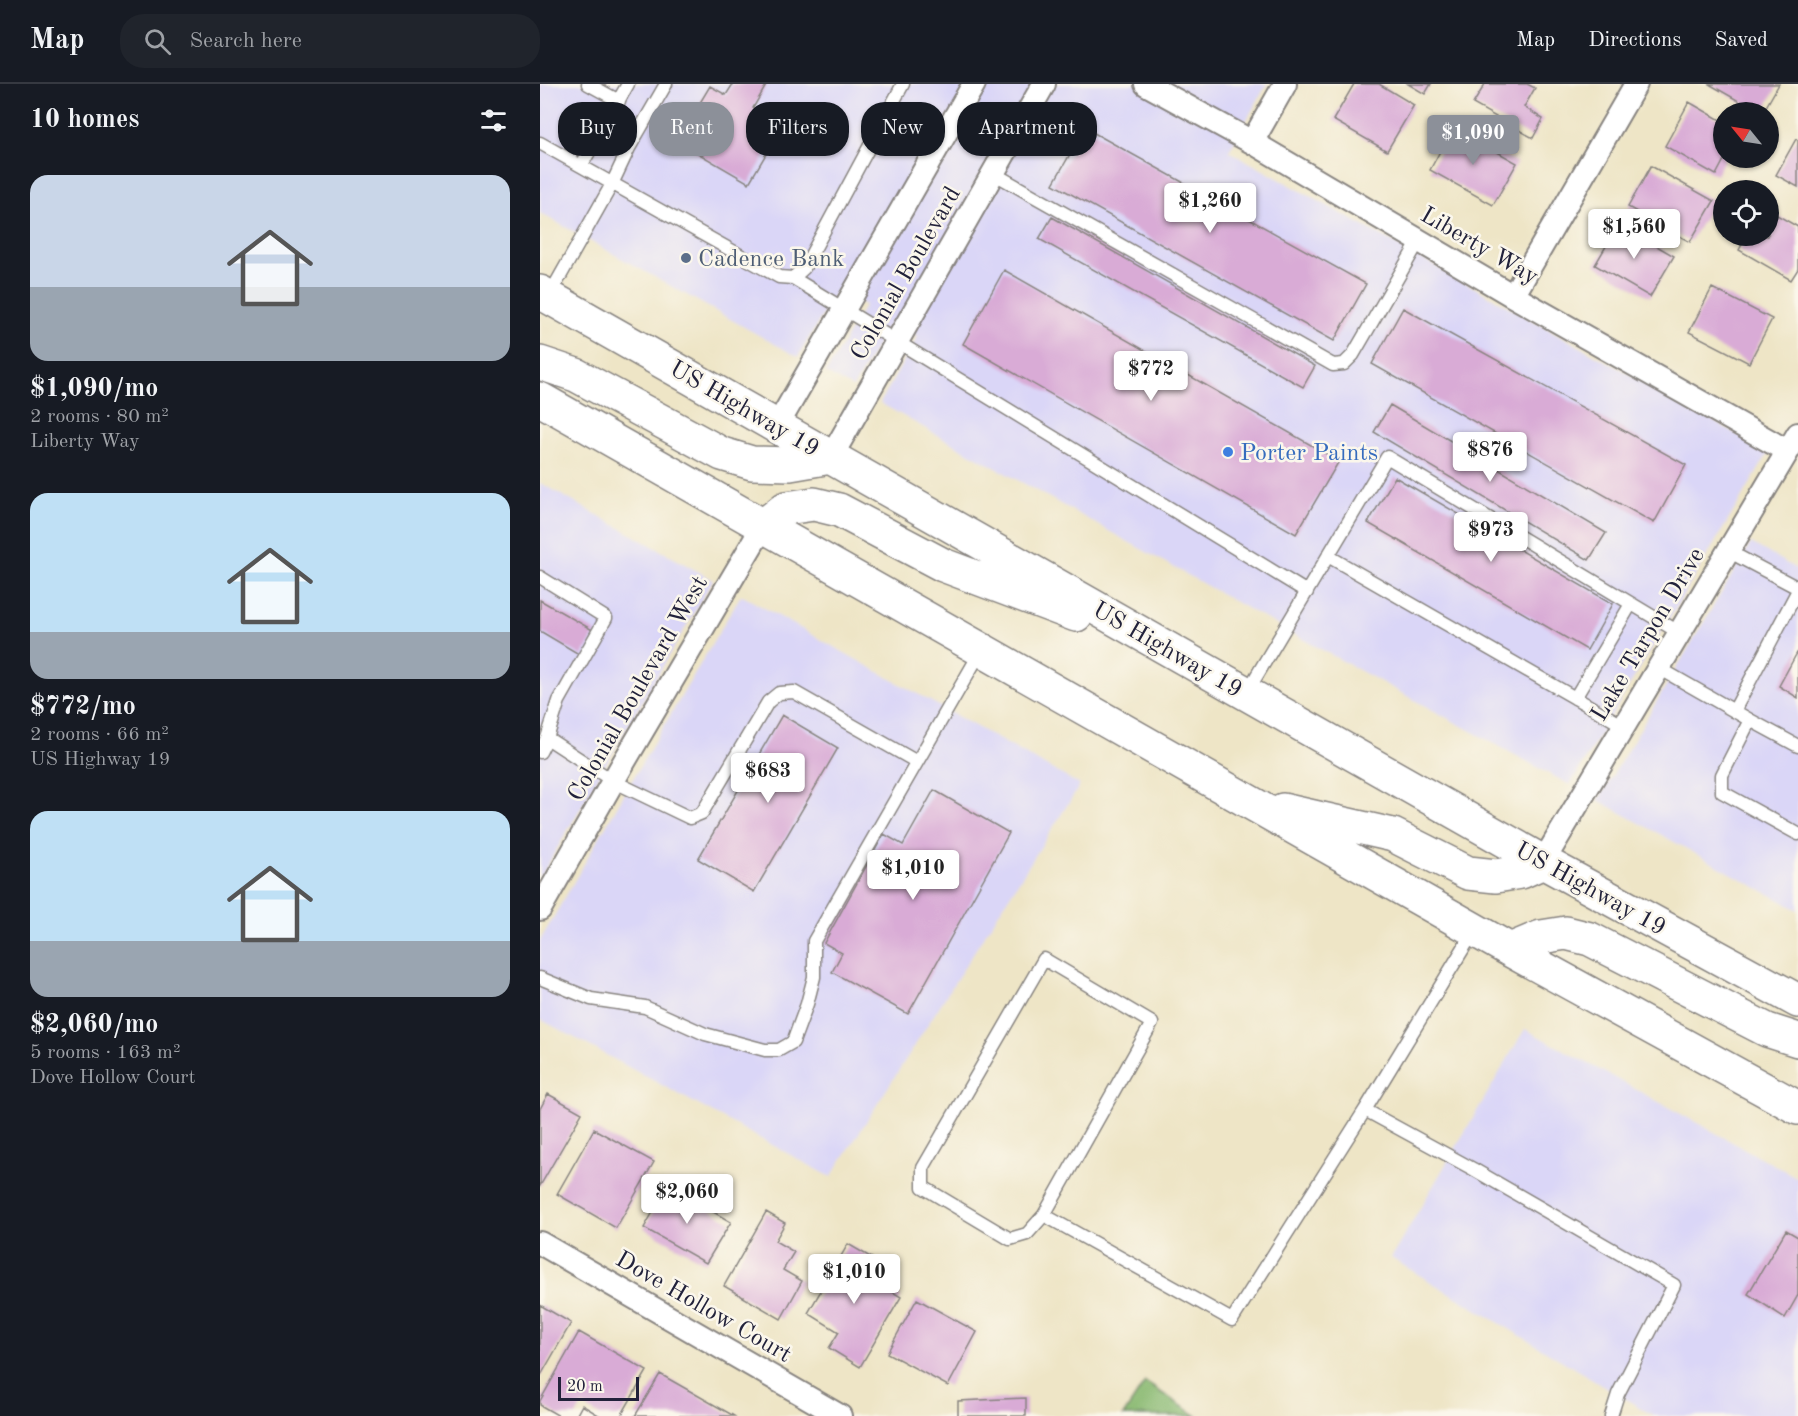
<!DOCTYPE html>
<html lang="en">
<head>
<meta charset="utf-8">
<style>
	body { margin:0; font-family:"Old Standard TT",serif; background:#20242c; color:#f1f3f6; height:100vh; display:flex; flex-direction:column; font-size:22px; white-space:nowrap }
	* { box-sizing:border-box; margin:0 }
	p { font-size:20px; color:#9ea1a6 }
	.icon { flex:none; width:33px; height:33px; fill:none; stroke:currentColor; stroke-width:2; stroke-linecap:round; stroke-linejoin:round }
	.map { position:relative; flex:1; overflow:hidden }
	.sheet { display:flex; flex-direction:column; background:#171b24; width:540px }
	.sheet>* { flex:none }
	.banner { position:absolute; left:18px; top:18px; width:570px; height:54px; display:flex; gap:12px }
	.needle { width:39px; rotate:300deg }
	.tools { position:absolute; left:1173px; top:18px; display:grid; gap:12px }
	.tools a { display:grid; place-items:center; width:66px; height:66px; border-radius:50%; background:#171b24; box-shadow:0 2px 4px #0004; font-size:30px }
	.scale { position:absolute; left:18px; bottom:15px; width:81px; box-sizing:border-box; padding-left:6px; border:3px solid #22223b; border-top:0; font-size:16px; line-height:21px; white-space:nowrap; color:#22223b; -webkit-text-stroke:4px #fbf7ec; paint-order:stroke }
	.price { position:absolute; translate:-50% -51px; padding:0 14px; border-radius:6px; background:#fff; color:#222; font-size:20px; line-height:39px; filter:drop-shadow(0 2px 3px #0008) }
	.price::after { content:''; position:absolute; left:50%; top:36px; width:18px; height:14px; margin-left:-9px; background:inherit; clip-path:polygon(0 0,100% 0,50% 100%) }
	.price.selected { background:#8c9099; color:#fff }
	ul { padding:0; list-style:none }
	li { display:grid; align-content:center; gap:12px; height:318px; padding:0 30px }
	li span { display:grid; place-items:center; height:186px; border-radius:18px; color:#555 }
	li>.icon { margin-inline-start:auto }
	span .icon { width:108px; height:108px; fill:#fffc; stroke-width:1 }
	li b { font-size:26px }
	h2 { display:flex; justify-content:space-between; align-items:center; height:72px; padding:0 30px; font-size:26px }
	.tag { padding:0 21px; border-radius:24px; background:#171b24; box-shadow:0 2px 4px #0004; font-size:21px; line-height:54px }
	.tag.selected { background:#8c9099; color:#fff }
	header { display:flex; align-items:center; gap:36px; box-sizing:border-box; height:84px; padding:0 30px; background:#171b24; border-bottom:2px solid #363941 }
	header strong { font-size:28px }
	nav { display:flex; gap:33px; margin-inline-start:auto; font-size:21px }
	.search { width:420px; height:54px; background:#20242c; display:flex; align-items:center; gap:15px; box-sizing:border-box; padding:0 21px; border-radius:24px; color:#9ea1a6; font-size:22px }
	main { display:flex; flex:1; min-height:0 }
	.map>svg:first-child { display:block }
</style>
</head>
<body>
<header>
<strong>Map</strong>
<div class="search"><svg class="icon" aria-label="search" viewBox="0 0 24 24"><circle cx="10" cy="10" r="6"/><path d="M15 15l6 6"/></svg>Search here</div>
<nav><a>Map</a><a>Directions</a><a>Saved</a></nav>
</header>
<main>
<section class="sheet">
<h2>10 homes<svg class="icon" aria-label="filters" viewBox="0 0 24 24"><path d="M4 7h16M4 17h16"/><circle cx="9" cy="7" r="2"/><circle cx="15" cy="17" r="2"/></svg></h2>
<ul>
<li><span style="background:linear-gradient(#c9d6e8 60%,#9aa5b1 0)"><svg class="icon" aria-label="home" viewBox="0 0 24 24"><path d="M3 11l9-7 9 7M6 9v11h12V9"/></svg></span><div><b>$1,090/mo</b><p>2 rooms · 80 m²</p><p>Liberty Way</p></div></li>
<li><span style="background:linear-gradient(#bfe0f5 75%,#9aa5b1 0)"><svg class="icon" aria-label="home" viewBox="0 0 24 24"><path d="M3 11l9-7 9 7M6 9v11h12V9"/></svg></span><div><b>$772/mo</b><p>2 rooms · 66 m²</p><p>US Highway 19</p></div></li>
<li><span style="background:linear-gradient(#bfe0f5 70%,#9aa5b1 0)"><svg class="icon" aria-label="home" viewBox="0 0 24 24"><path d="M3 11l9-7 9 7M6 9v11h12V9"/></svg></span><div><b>$2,060/mo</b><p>5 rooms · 163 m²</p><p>Dove Hollow Court</p></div></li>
</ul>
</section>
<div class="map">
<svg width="1258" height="1332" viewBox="0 0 1258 1332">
	<rect width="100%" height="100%" fill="#fbf7ec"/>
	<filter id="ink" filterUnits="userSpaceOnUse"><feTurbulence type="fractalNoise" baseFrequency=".0167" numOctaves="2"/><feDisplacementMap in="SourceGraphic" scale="12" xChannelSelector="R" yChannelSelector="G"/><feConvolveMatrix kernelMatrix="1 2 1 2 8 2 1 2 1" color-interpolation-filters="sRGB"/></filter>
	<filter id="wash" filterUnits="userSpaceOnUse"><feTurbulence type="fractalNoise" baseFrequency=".008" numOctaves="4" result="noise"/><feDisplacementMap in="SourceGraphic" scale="24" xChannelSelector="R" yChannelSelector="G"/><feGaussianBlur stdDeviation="1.35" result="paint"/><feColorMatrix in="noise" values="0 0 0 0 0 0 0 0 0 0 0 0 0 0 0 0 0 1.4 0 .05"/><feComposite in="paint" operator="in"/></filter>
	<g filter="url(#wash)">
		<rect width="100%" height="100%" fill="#eee5c6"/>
		<path fill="#dad6f7" d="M0,0h727l-38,67 540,301 -199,333 -275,-150 -415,-232 38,-67 -27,-15 -38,67 -27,-15 39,-68 -27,-16 -40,68 -258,-144z
			M0,399l173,97 -173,298z
			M1211,459l47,27v340l-200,-110z
			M201,511l339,190 -249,392 -291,-158v-78l98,-171z
			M985,945l273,149v238h-144l-263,-158z"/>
		<path fill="#8aba72" stroke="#566e56" stroke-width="1.5" d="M605,1298l52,34h-74z"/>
		<g id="blocks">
			<path fill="#d9abd6" d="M193,0h34l-14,24 30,17 -34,58 -72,-42 33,-55 16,9z
				M814,0h25l35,21 -27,46 -54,-31z
				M868,0h23l-6,10z
				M945,0h42l8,4 -11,19 19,12 -10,19 -60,-34z
				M1169,0h70l-16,28h-5z
				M1149,18l35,20v36h1l-9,17 -51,-29z
				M913,43l64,36 -24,42 -63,-35z
				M545,44l281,156 -32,57 -281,-157z
				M1256,55l2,1v47l-22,-12z
				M1111,82l63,35 -24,41 -62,-35z
				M1228,126l30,17v42l-7,11 -52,-30 8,-14h21z
				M512,133l263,149 -12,21 -264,-148z
				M1079,140l55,32 -24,41 -55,-32z
				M464,186l335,191 -43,73 -333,-190z
				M1172,204l60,31 -23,44 -60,-31z
				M863,224l283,157 -32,58 -282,-159z
				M850,321l216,128 -17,27 -215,-128z
				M855,393l218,127 -26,46 -219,-127z
				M0,516l56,32 -14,24 -42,-25z
				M1258,567v47l-19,-12z
				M242,631l56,33 -84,144 -56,-33z
				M394,706l75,43 -101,181 -76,-42 10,-19 -18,-10 60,-109 19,11z
				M8,1010l34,19 -42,73v-77z
				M54,1045l60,33 -38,66 -59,-34z
				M128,1102l63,36 -25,41 -62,-35z
				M226,1128l19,11 -10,18 19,11 -11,18 19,11 -21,38 -57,-33z
				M1246,1146l12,7v58l-13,23 -37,-24z
				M308,1160l31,18 -9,16 31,19 -41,70 -31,-19 10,-16 -31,-19z
				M377,1215l60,33 -29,54 -61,-33z
				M0,1221l31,18 -31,54z
				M39,1248l68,39 -26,45h-21l-18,-11 -6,11h-17l-19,-11v-4z
				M120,1290l74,42h-99z
				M486,1314v18h-68v-15z"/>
		</g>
	</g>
	<g filter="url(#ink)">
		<use href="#blocks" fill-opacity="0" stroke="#888480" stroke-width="1.5"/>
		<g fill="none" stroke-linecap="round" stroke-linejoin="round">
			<defs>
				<path id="service" d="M48,0l31,17
					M0,59l239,134 14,1 11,-10 99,-184
					M41,82l47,-82
					M453,89l340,192 11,-1 9,-9 66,-114
					M253,194l514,314
					M9,212l63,-112 17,-36 37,-64
					M1188,467l70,37
					M0,493l66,41 -47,83 -12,37
					M1119,584l91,52 -28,55v17l76,42
					M707,608l81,-136
					M1035,614l56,-94
					M1194,627l64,-121
					M1210,636l48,26
					M1084,642l-296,-170 59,-99 293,176
					M0,668l7,-14 66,43 77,37 12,-5 66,-111 11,-9 15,-1 123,70
					M934,847l-109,179 108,59 201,116 -56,109 -7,22
					M504,875l108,64 -108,192 -17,19 -17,5 -87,-52v-19z
					M0,894l51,21 54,8 60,27 60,16h14l14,-8 14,-38 7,-27v-36l167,-290
					M504,1131l188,105 133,-210"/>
				<path id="minor" d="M606,0l106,58 261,154 274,155
					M712,58l33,-58
					M973,212l123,-212
					M237,342l197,-342
					M291,373l213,-373
					M1003,778l255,-428
					M0,825l84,-147 139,-236
					M0,1159l300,173"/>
				<path id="trunk" d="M0,208l1003,570 255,139
					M0,279l36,12 146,79 30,9 38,1 41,-7
					M0,315l970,551 288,158
					M223,442l23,-18 28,-4 25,6 104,55 133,50
					M743,726l110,25 75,38 28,3 25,-4 22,-10
					M970,866l31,-13 25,-4 24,6 177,91 31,10"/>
			</defs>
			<use href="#service" stroke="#888480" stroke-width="15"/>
			<use href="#minor" stroke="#888480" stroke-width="26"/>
			<use href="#trunk" stroke="#888480" stroke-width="36"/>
			<use href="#service" stroke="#fff" stroke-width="12"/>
			<use href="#minor" stroke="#fff" stroke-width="22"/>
			<use href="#trunk" stroke="#fff" stroke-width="33"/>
		</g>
	</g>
	<circle fill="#5c6f8a" stroke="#fbf7ec" stroke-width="2" cx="146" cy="174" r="6"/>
	<circle fill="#3f7fe0" stroke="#fbf7ec" stroke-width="2" cx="688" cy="368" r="6"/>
	<g text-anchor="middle" stroke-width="5" stroke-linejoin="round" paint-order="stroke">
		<g font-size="24" fill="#22223b" stroke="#fbf7ec">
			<text transform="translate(940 161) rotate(30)" y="8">Liberty Way</text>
			<text transform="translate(365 189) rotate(-60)" y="8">Colonial Boulevard</text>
			<text transform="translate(205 324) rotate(30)" y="8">US Highway 19</text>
			<text transform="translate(1107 550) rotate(-59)" y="8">Lake Tarpon Drive</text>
			<text transform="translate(628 565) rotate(30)" y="8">US Highway 19</text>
			<text transform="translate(97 604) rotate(-60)" y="8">Colonial Boulevard West</text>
			<text transform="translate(1051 804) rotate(29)" y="8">US Highway 19</text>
			<text transform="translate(164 1222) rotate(30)" y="8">Dove Hollow Court</text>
		</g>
		<g font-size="24" fill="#4e5e75" stroke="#fbf7ec" text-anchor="start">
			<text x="158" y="182">Cadence Bank</text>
		</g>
		<g font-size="24" fill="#366cbe" stroke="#fbf7ec" text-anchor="start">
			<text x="700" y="376">Porter Paints</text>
		</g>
	</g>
</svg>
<div class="tools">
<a><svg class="needle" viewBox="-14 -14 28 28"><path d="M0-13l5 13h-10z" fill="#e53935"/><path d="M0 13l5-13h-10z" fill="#9ea1a6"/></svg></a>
<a><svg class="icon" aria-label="locate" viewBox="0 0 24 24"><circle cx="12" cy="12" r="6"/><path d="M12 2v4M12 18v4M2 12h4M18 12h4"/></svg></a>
</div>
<div class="scale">20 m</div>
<b class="price selected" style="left:933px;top:82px">$1,090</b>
<b class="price" style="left:670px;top:150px">$1,260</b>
<b class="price" style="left:1094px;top:176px">$1,560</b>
<b class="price" style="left:611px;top:318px">$772</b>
<b class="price" style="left:950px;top:399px">$876</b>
<b class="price" style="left:951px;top:479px">$973</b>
<b class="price" style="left:228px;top:720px">$683</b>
<b class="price" style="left:373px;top:817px">$1,010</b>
<b class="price" style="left:147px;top:1141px">$2,060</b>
<b class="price" style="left:314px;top:1221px">$1,010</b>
<div class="banner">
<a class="tag">Buy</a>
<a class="tag selected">Rent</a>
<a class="tag">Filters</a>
<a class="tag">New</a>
<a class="tag">Apartment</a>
</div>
</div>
</main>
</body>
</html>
